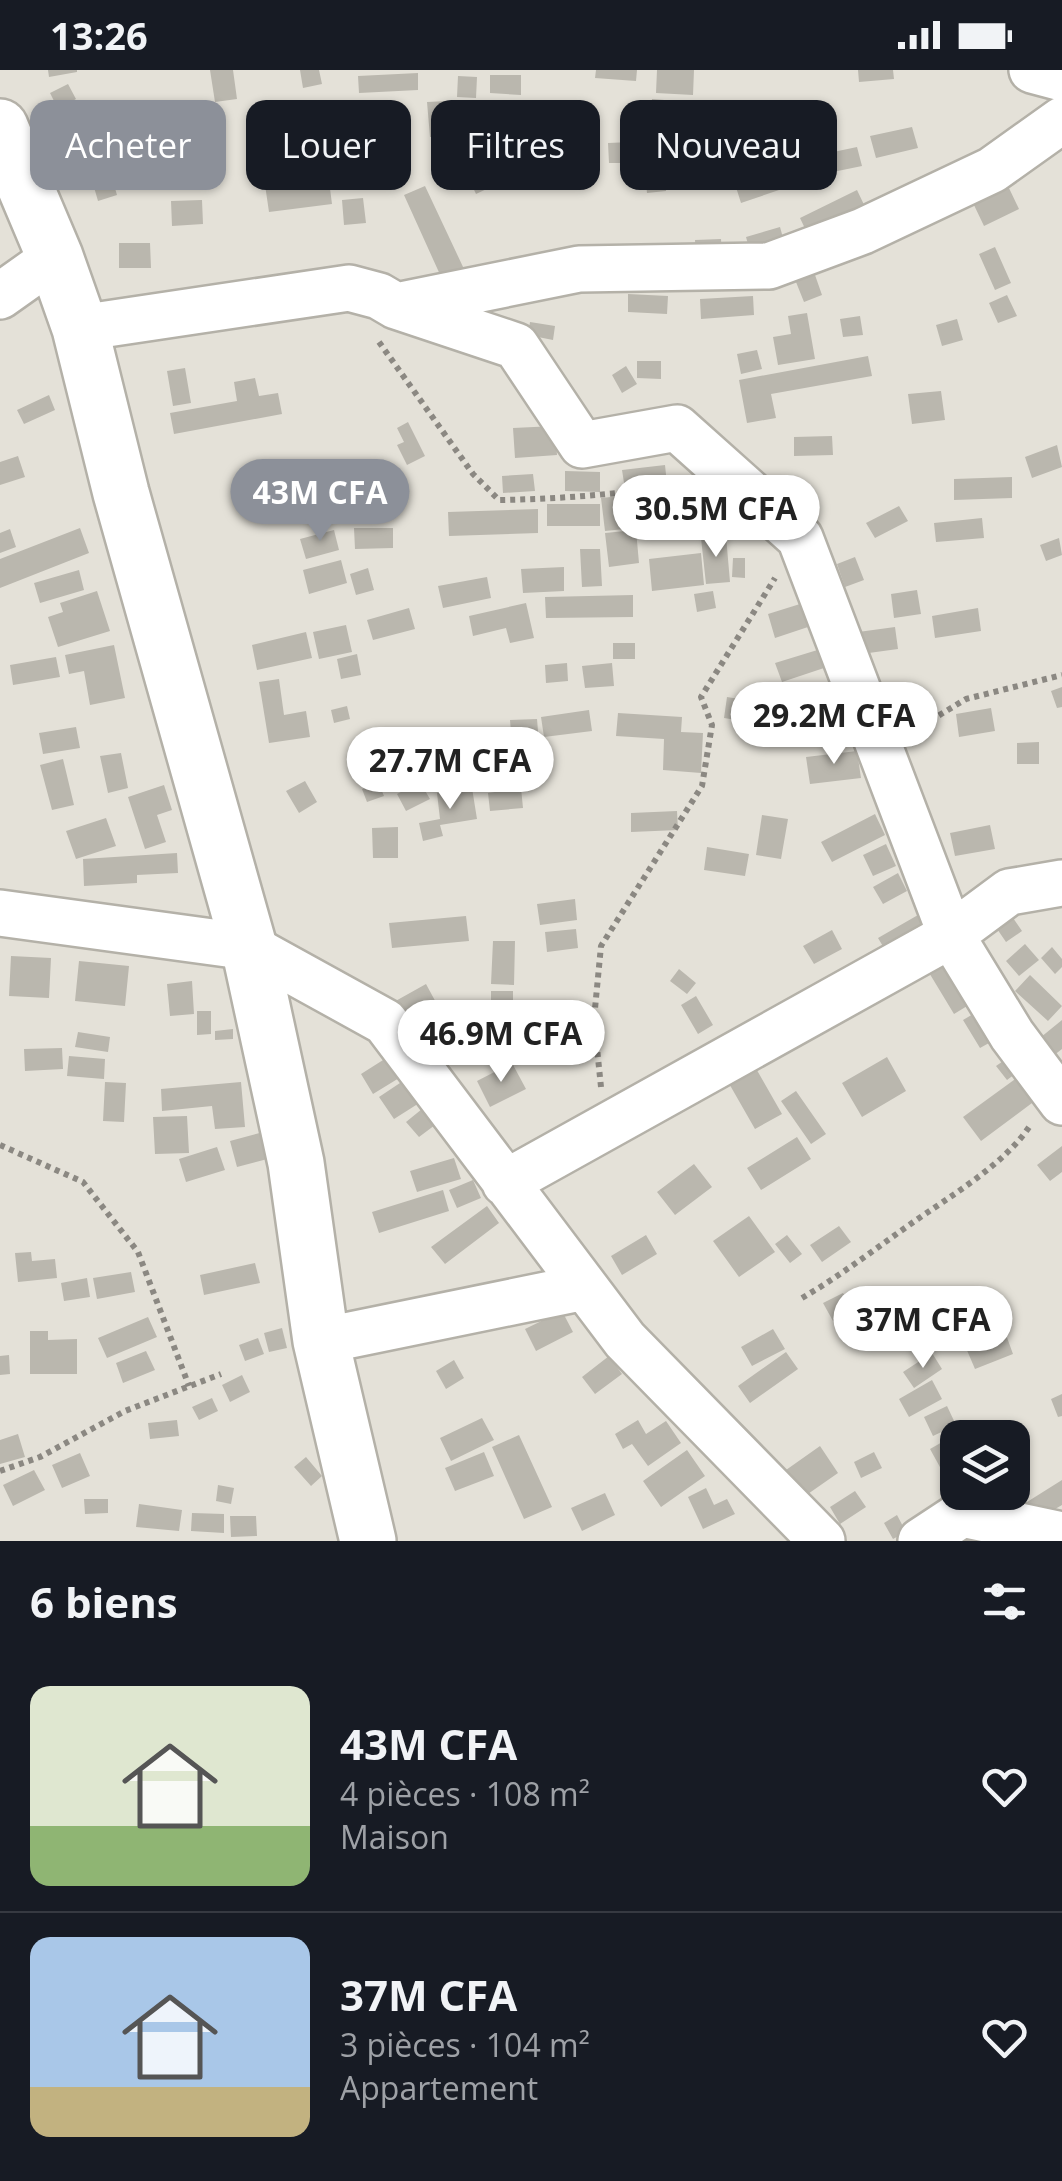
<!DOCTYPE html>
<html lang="fr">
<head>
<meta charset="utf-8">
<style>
	body { margin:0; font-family:"Open Sans",sans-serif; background:#20242c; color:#f1f3f6; height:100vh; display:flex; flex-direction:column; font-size:38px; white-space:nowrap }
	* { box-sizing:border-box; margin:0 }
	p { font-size:32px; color:#9ea1a6 }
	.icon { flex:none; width:55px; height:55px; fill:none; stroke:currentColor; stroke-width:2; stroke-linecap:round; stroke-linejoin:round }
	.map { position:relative; height:1471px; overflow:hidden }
	.sheet { display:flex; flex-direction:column; background:#171b24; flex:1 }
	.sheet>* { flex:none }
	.guide { position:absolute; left:30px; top:30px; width:1002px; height:90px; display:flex; gap:20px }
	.tools { position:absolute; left:940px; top:1350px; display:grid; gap:20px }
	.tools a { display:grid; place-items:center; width:90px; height:90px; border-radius:20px; background:#171b24; box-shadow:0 2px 8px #0004; font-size:50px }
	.price { position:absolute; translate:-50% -85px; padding:0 22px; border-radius:35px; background:#fff; color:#222; font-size:32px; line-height:65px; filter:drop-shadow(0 2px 5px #0008) }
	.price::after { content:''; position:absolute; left:50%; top:60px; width:30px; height:22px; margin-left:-15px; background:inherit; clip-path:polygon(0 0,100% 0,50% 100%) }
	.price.active { background:#8c9099; color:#fff }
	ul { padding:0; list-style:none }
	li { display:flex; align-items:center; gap:30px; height:250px; padding:0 30px }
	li+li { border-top:2px solid #363941 }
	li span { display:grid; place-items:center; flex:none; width:280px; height:200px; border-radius:20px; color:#555 }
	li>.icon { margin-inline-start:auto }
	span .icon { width:120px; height:120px; fill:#fffc; stroke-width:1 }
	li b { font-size:42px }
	h2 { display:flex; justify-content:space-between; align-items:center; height:120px; padding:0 30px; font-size:42px }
	.tag { padding:0 35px; border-radius:20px; background:#171b24; box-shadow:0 2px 8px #0004; font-size:35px; line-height:90px }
	.tag.active { background:#8c9099; color:#fff }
	.status { display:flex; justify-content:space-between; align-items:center; height:70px; padding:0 50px; background:#171b24; direction:ltr }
	.status svg { height:28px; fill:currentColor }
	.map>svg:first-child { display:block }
</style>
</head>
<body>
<div class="status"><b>13:26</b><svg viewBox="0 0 49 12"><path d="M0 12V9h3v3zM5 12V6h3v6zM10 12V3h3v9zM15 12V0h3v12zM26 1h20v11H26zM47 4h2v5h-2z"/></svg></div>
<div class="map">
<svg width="1062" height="1471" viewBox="0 0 1062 1471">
	<rect width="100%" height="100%" fill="#e4e1d8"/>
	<path fill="#bab7ae" d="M48,0h29v2l-28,5z
		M210,0h23l4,29 -22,3z
		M300,0h19l3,14 -19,4z
		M596,0h41l-1,11 -41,-3z
		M657,0h37l-1,25 -37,-2z
		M858,0h35l1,9 -35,3z
		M418,3v17l-59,3 -1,-17z
		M490,5h31v20l-31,-2z
		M458,6l19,1 -1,21 -19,-1z
		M68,14l8,15 -18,10 -8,-16z
		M652,29l25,2 -1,19 -25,-1z
		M448,31l3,35 -21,1 -3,-35z
		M201,41l3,16 -56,9 -2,-15z
		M531,45l52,1 -1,21 -52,-2z
		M137,52l6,21 -38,11 12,41 -19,6 -18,-62z
		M520,56l1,27 -20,1 -1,-27z
		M912,57l6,21 -42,10 -6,-22z
		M730,69l23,1v9h20v18l-44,-1z
		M631,72l1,21h-23l-1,-20z
		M530,73h45v21h-45z
		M857,77l5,19 -34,7 -4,-19z
		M505,89l9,17 -38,18 -8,-17z
		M707,91l3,19 -38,6 -3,-19z
		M664,101l2,20 -19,2 -2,-20z
		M772,102l7,18 -38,13 -6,-19z
		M286,105l1,11 42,-5 3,23 -63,8 -5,-34z
		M425,116l39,83 -22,10 -38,-84z
		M1008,116l11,23 -35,17 -11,-23z
		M857,120l10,21 -57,28 -10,-21z
		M363,128l3,25 -22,2 -2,-25z
		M202,130l1,24 -31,2 -1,-25z
		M780,157l5,18 -34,10 -5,-18z
		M721,169l1,18 -26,1 -1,-18z
		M119,173h31l1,25h-32z
		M995,177l16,36 -16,7 -16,-36z
		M815,205l7,20 -18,7 -8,-20z
		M628,224l40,2 -1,18 -39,-2z
		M1007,225l10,21 -19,7 -9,-20z
		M753,226l1,19 -53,4 -1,-20z
		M807,243l8,46 -37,6 -5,-28 18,-3 -3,-18z
		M860,246l3,19 -20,2 -3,-18z
		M957,249l6,21 -21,6 -6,-21z
		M530,252l25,4 -2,14 -25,-5z
		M757,280l5,19 -21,5 -4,-20z
		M868,286l4,20 -101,18 5,24 -29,5 -8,-43z
		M637,291h24v18l-24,-1z
		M626,296l11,18 -15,9 -10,-18z
		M185,298l6,35 -18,3 -6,-35z
		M255,308l4,18 19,-3 4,21 -108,20 -4,-21 67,-12 -3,-19z
		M941,321l4,29 -33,4 -4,-30z
		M49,325l6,15 -31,14 -7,-14z
		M408,352l17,34 -18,9 -10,-20 7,-3 -7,-14z
		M555,356l2,29 -42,3 -2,-30z
		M832,366l1,19 -39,1v-19z
		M1057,375l5,22 -30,11 -7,-21z
		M18,386l7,21 -25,8v-23z
		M665,395l2,19 -42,5 -3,-19z
		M565,401l35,1v20l-35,-1z
		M533,404l2,17 -32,2 -1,-17z
		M319,407l4,16 -19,6 -5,-17z
		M1012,407v21l-58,2v-21z
		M720,416l4,33 -119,12 -4,-33z
		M396,426v22l-46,2 -1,-23z
		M547,434h53v22h-53z
		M899,436l9,15 -33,17 -9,-15z
		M538,439v24l-89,3 -1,-24z
		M982,448l2,20 -48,4 -2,-19z
		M80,458l9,25 -89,35v-29z
		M354,458h39v20l-38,1z
		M10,459l6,18 -16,6v-20z
		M334,460l5,20 -33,9 -6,-20z
		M636,460l3,33 -30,4 -4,-34z
		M726,466l4,46 -24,2 -5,-46z
		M1059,468l3,17 -16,6 -6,-16z
		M580,479h20l2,37 -20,1z
		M701,483l3,32 -52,6 -3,-32z
		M855,487l9,23 -19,7 -8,-23z
		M733,488h12v20l-13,-1z
		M341,490l6,23 -38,11 -6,-24z
		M564,497v24l-41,2 -2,-24z
		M368,498l6,22 -18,5 -6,-21z
		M79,500l5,20 -44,13 -6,-20z
		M487,507l4,21 -48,10 -5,-22z
		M917,520l4,24 -27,4 -3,-24z
		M97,521l13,40 -52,16 -10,-30 15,-5 -3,-9z
		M713,521l3,17 -19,4 -3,-18z
		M633,525v22l-87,1 -1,-21z
		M816,529l7,23 -48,16 -7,-24z
		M526,533l8,35 -24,5 -4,-15 -33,8 -4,-20z
		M409,538l6,21 -42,11 -6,-20z
		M978,538l3,23 -46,7 -3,-22z
		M346,555l6,27 -33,7 -6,-27z
		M895,557l3,22 -44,6 -3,-22z
		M306,562l6,26 -55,12 -5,-25z
		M613,573h22v16h-22z
		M114,575l11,53 -35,7 -6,-34 -15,3 -4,-19z
		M824,578l6,18 -48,16 -7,-19z
		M357,584l4,21 -20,4 -4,-20z
		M56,587l4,20 -47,8 -3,-20z
		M567,593l1,18 -22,2 -1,-18z
		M612,593l2,23 -29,2 -3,-22z
		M279,609l5,36 22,-4 4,26 -41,6 -10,-61z
		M1062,617v20l-5,1 -6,-17z
		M727,627l56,9 -3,21 -56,-9z
		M347,636l3,13 -16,4 -3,-13z
		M991,638l4,23 -36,6 -3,-23z
		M589,640l3,21 -48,6 -3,-20z
		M618,643l64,4 -1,15 22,1 -2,40 -38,-3 1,-31 -48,-3z
		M537,649l2,24 -27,2 -2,-25z
		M76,657l4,21 -37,6 -4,-21z
		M1039,672v22h-22v-21z
		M422,675v19l-55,3v-20z
		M857,681l4,27 -51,6 -4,-27z
		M121,683l7,35 -20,5 -8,-37z
		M63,689l11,46 -22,5 -12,-45z
		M305,711l12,21 -18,11 -13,-22z
		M420,712l10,17 -24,12 -9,-17z
		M379,714l5,12 -17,6 -5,-13z
		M164,715l8,25 -15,5 9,27 -21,7 -17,-52z
		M472,718l5,31 -37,6 3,11 -20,5 -4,-18 21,-4 -3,-26z
		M521,718l2,20 -33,3 -2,-18z
		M677,741l1,19 -47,2v-19z
		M875,744l10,21 -53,27 -11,-20z
		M762,745l26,4 -7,40 -25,-4z
		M106,748l10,28 -40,13 -10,-28z
		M990,755l5,24 -40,7 -5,-23z
		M398,757v31h-25l-1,-30z
		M886,774l10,22 -23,10 -10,-21z
		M707,777l42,7 -4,22 -41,-6z
		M177,783l1,20 -41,2v8l-53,3 -1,-27z
		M898,803l9,18 -24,13 -10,-17z
		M575,829l2,21 -37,5 -3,-21z
		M1009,842l13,19 -16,11 -13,-19z
		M918,845l12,20 -40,23 -12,-20z
		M466,846l3,25 -77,7 -3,-25z
		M576,859l2,19 -31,4 -2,-20z
		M832,860l10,19 -28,15 -11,-18z
		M493,871h22l-1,44 -23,-1z
		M1025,874l14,16 -20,16 -13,-15z
		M1052,877l10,12v8l-7,7 -14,-16z
		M11,886l40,2 -2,40 -40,-2z
		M951,888l26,42 -23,14 -26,-43z
		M79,891l50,5 -4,40 -50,-5z
		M679,899l17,14 -9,11 -17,-13z
		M1030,905l32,31 -14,15 -33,-30z
		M192,911l2,33 -24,2 -3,-32z
		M426,914l13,24 -34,18 -13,-23z
		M491,921h22v54h-22z
		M696,926l17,29 -15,9 -17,-29z
		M473,930l10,21 -54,25 -10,-21z
		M980,940l18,28 -18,10 -17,-28z
		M197,941h14v23l-14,1z
		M1062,950v29l-18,14 -14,-17z
		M233,959v10l-18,1v-9z
		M78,962l32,5 -2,15 -33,-5z
		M62,978l1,21 -38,2 -1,-22z
		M391,985l13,20 -31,19 -12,-20z
		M69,986l36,3 -1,20 -37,-3z
		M887,987l19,34 -44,26 -20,-34z
		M1009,987l10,14 -12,9 -11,-14z
		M512,993l14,26 -36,18 -13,-26z
		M754,995l28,49 -27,15 -28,-49z
		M409,1007l15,23 -30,19 -15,-22z
		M1018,1007l18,23 -55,41 -18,-24z
		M105,1012l21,1 -2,39 -21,-1z
		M241,1012l4,45 -30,2 -3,-23 -50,5 -1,-22z
		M796,1021l30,43 -15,10 -30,-43z
		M422,1039l13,16 -16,12 -13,-15z
		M187,1046l2,37 -34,1 -2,-37z
		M267,1061l8,26 -38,10 -7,-26z
		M797,1067l14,22 -50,31 -14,-22z
		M1062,1076v26l-12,9 -13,-16z
		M217,1077l8,23 -39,12 -7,-23z
		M454,1088l7,21 -44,13 -7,-21z
		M694,1094l18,23 -37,28 -18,-23z
		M473,1110l8,18 -24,10 -8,-18z
		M443,1120l6,21 -70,22 -7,-21z
		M487,1136l12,17 -54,41 -14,-17z
		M749,1146l26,36 -36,25 -26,-36z
		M839,1156l12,16 -29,20 -12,-17z
		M646,1165l11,19 -35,21 -11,-19z
		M787,1165l15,19 -12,9 -15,-19z
		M31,1182l1,9 23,-2 2,19 -39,4 -3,-29z
		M255,1193l5,20 -56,12 -4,-20z
		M131,1202l4,20 -38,7 -4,-21z
		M87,1208l3,19 -26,4 -3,-18z
		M843,1223l10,17 -20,11 -10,-18z
		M999,1237l7,22 -41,12 -6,-21z
		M562,1241l11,21 -37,19 -11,-22z
		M148,1247l9,20 -50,21 -9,-20z
		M282,1258l5,20 -18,4 -5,-19z
		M773,1259l12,20 -33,17 -11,-19z
		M30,1261h18v9l29,-1v35h-47z
		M1005,1262l8,22 -38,15 -9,-21z
		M258,1268l6,16 -19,7 -6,-16z
		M146,1281l9,19 -32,13 -7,-20z
		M786,1282l12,17 -48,34 -12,-17z
		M932,1283l10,16 -28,19 -11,-16z
		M9,1285l1,19 -10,1v-19z
		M609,1286l13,18 -27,20 -13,-17z
		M454,1290l10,18 -18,11 -10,-18z
		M242,1305l8,17 -20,10 -8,-17z
		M932,1310l10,19 -33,18 -10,-18z
		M1062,1324v22l-4,1 -7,-18z
		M212,1328l6,13 -19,9 -7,-13z
		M947,1336l9,19 -23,11 -9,-19z
		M482,1348l12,22 -43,21 -11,-23z
		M177,1350l2,16 -29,3 -2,-16z
		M638,1350l8,14 20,-13 15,22 -33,23 -16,-22 -9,5 -8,-15z
		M958,1363v39l-12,6 -16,-29z
		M18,1364l7,23 -25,7v-24z
		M519,1365l33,72 -28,12 -32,-72z
		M820,1376l18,27 -33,23 -19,-26z
		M687,1380l18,26 -44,31 -18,-26z
		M484,1382l10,24 -39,15 -10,-23z
		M874,1382l8,16 -21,10 -7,-16z
		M80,1383l10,23 -28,12 -10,-23z
		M306,1387l16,19 -11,10 -17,-19z
		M34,1400l11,20 -32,16 -10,-21z
		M1062,1410v25l-24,14 -11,-17z
		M218,1415l16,3 -3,16 -15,-3z
		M706,1418l8,17 13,-6 8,15 -32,15 -15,-32z
		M855,1421l11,16 -26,17 -10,-17z
		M605,1423l10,22 -33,16 -11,-23z
		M84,1429h24v14l-23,1z
		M139,1434l43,6 -3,21 -43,-4z
		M192,1443l32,1v19l-33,-2z
		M897,1445l9,17 -13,7 -9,-16z
		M230,1446h26l1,20 -26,1z"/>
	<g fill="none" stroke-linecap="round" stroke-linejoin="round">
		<defs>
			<path id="street" d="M1032,0l30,8
				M0,226l55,-39
				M80,258l269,-40 30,8 17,10
				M1062,813l-53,9 -58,43 61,100 50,67
				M0,843l249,34 136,75 240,318 197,201
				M505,1113l446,-248 -151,-397 -123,-110 -95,17 -66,-99 -120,-40 183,-37 190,-3 94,-35 129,-61 70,-50
				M321,1271l264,-54
				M921,1471l41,-27 100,21"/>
			<path id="secondary" d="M0,57l55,130 25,71 41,165 128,454 47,216 25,178 47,200"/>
		</defs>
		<use href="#street" stroke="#b4b1a8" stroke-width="50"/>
		<use href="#secondary" stroke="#b4b1a8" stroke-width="60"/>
		<path stroke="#8b8882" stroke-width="6" stroke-dasharray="5 5" stroke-linecap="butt" d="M379,272l94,132 26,26c61,-1 121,-6 182,-15
			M912,652l11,3 43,-26 96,-24
			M601,1017l-7,-68 7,-73 101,-160 10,-61 -11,-28 74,-119
			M0,1075l83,37 55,70 51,134
			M802,1228c38,-22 73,-49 110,-75 37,-26 95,-60 119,-99
			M0,1401l40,-14 85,-46 96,-37"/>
		<use href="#street" stroke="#fff" stroke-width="45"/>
		<use href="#secondary" stroke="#fff" stroke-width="55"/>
	</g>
</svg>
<div class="tools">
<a><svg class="icon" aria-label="layers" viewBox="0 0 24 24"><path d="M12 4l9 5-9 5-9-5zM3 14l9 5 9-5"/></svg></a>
</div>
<b class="price active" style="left:320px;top:474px">43M CFA</b>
<b class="price" style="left:716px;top:490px">30.5M CFA</b>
<b class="price" style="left:834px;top:697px">29.2M CFA</b>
<b class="price" style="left:450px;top:742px">27.7M CFA</b>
<b class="price" style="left:501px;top:1015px">46.9M CFA</b>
<b class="price" style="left:923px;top:1301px">37M CFA</b>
<div class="guide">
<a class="tag active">Acheter</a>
<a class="tag">Louer</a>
<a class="tag">Filtres</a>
<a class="tag">Nouveau</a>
</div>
</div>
<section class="sheet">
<h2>6 biens<svg class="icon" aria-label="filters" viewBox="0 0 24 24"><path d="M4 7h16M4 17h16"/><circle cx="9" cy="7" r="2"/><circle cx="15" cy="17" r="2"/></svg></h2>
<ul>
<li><span style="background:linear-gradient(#dfe7d0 70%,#8fb573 0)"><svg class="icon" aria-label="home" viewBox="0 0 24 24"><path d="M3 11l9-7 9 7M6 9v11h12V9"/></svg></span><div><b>43M CFA</b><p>4 pièces · 108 m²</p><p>Maison</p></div><svg class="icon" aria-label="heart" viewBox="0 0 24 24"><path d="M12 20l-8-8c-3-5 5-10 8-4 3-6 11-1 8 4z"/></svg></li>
<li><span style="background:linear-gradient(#a9c7e8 75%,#c2b280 0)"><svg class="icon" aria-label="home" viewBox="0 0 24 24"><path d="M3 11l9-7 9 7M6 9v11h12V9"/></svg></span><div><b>37M CFA</b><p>3 pièces · 104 m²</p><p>Appartement</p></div><svg class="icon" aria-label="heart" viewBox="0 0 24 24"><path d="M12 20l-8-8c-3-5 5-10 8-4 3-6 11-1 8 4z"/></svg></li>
</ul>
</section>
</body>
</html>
